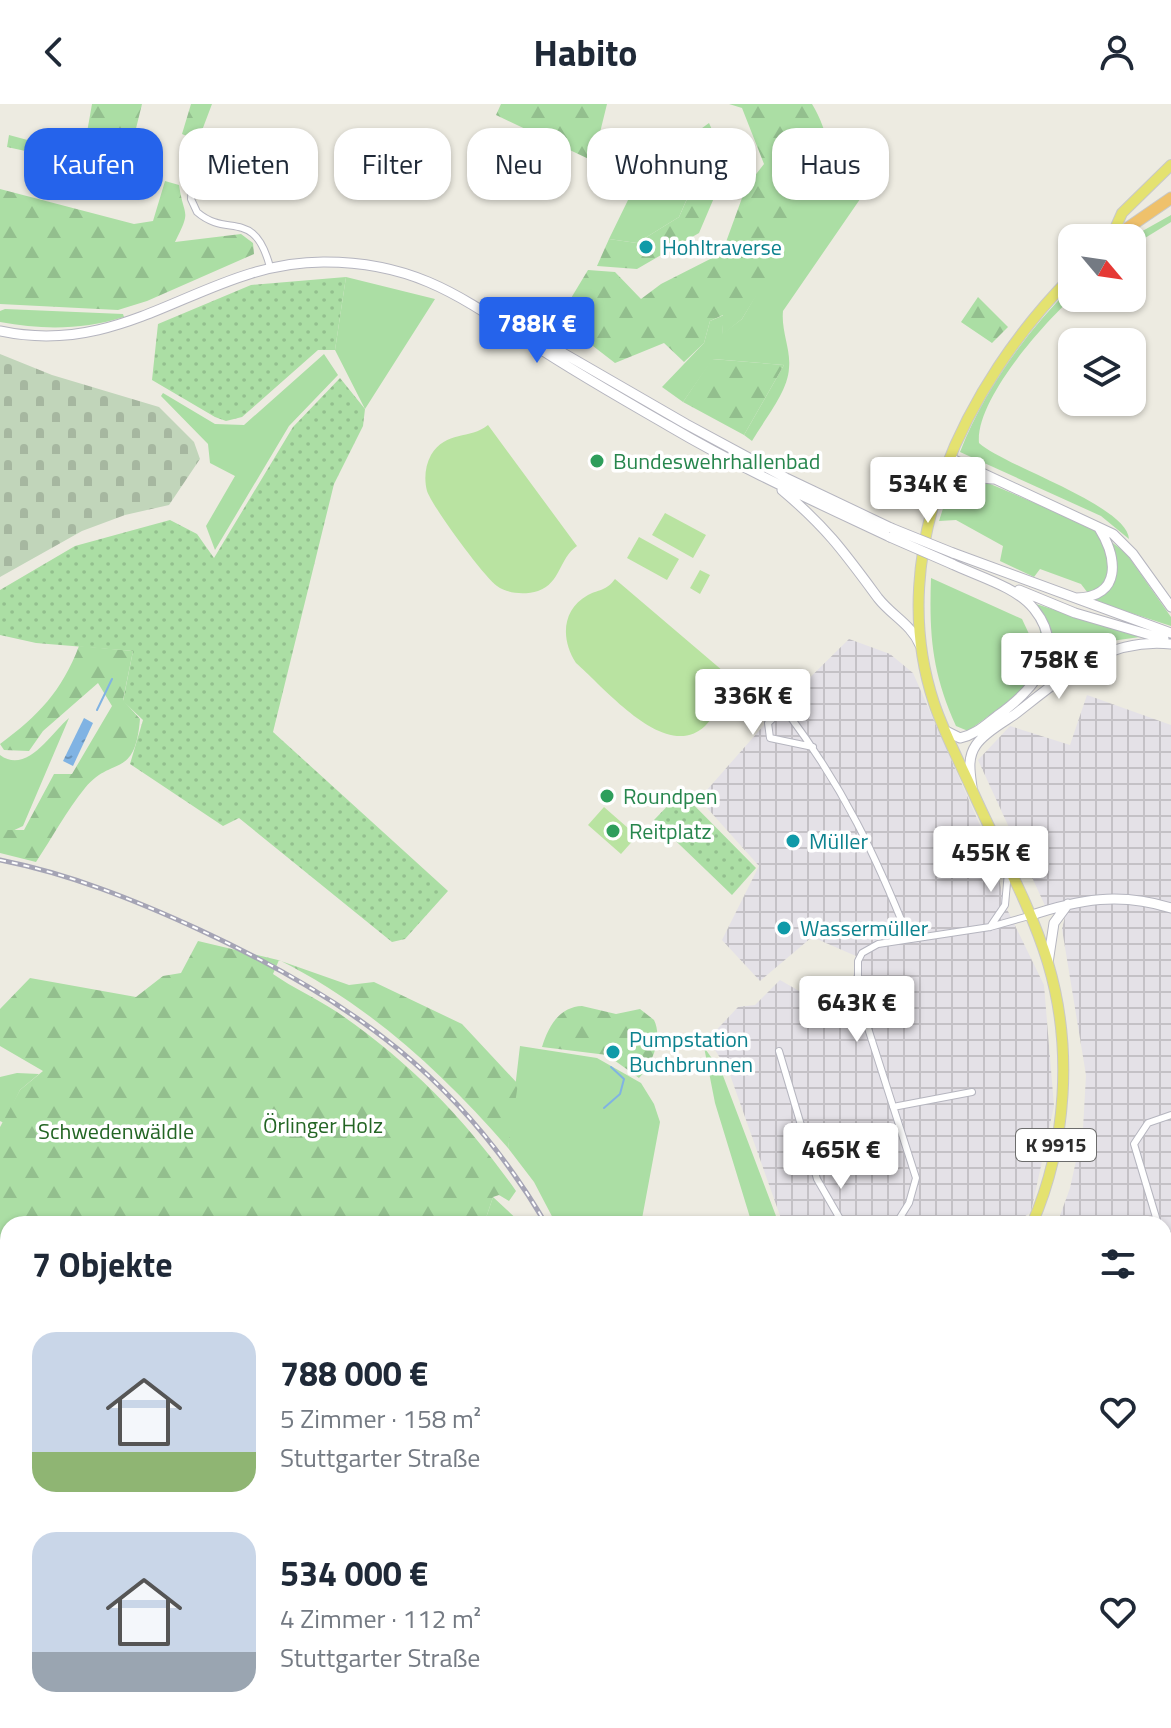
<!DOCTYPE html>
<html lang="de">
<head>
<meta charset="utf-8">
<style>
	body { margin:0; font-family:"Titillium Web",sans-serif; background:#f2f2f3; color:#1f2937; height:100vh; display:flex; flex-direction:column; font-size:30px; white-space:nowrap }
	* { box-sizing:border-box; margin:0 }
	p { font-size:26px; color:#747a83 }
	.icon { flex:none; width:44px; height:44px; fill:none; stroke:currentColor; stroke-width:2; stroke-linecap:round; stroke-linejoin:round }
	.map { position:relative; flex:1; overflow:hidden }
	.panel { position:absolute; left:0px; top:1112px; width:1172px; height:512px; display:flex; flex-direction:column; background:#fff; border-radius:24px 24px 0 0; box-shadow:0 2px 6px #0004 }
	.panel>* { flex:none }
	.top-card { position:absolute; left:24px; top:24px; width:1124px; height:72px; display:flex; gap:16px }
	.needle { width:52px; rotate:119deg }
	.buttons { position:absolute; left:1058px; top:120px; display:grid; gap:16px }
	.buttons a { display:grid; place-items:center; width:88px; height:88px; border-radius:16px; background:#fff; box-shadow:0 2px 6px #0004; font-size:40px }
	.price { position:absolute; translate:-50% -68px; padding:0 18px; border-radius:8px; background:#fff; color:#222; font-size:26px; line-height:52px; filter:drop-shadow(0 2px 4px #0008) }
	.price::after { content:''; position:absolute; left:50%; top:48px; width:24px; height:18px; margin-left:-12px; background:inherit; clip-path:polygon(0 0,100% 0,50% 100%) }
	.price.on { background:#2563eb; color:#fff }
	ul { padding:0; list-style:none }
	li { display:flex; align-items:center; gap:24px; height:200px; padding:0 32px }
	li span { display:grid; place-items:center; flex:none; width:224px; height:160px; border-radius:24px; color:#555 }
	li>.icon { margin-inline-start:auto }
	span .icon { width:96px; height:96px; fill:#fffc; stroke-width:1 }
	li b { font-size:34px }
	h2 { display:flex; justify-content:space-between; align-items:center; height:96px; padding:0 32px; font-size:34px }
	.pill { padding:0 28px; border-radius:24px; background:#fff; box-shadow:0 2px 6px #0004; font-size:28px; line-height:72px }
	.pill.on { background:#2563eb; color:#fff }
	header { display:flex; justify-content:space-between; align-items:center; height:104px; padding:0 32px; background:#fff; font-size:36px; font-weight:700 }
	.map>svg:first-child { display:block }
</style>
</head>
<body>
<header><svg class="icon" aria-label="back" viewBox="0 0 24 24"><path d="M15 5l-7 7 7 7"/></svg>Habito<svg class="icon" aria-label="person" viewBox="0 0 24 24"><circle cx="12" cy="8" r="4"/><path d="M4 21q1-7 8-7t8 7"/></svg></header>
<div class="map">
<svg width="1171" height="1624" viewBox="0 0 1171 1624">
	<defs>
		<pattern id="industrial-grid" width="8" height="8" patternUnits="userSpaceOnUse" patternTransform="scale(2)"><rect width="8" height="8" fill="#e4e1e7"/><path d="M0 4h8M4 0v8" fill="none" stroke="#c4c1c6"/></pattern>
		<pattern id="forest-firs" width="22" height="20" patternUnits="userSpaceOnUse" patternTransform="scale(2)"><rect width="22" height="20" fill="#abdea4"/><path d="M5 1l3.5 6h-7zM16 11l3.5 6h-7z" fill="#93bf8e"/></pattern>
		<pattern id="cemetery-stones" width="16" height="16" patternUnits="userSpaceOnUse" patternTransform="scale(2)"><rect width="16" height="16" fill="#c1d5ba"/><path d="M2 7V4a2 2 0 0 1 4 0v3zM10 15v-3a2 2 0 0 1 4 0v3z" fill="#a6b7a0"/></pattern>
		<pattern id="garden-dots" width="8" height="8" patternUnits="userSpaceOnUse" patternTransform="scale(2)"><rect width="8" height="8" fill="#abdea4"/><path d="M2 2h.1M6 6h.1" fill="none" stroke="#93bf8e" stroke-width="1.8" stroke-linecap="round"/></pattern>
		<pattern id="water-ripples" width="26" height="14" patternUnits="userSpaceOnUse" patternTransform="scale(2)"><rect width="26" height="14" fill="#80b3e3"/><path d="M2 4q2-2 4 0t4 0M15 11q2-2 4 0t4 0" fill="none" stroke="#6992b8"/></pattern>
	</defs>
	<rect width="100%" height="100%" fill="#edebe1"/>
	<path fill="url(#industrial-grid)" d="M849,535l41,15 23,19 81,184 11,48 39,80 10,121 -23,106 -17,12h-231l-54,-152 -21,-33 30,-32 17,-2 25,-25 40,23 31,-7 5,-40 -44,-19 -52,44 -38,-41 37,-74 -60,-67 80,-91z
		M1087,591l84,30v696l-7,-2v-195h-107l13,-36 13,-59 3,-54 -24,-146 6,-25 -21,6 -69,-150 32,-34 60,19z"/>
	<path fill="#abdea4" d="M827,51l40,34 -84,122c-2,20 8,38 6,57 -1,24 -25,52 -37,73l-8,-6 40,-70 -71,-6 -30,43 -21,-15 42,-44 6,-22 14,-6 -2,19 20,-15 76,-130z
		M696,57l4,8 -21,48 -42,26 -28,-4 19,-39h20z
		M1171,111v7l-39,24 -2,-8z
		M346,173l89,22 -70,110 -30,-59z
		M1072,182v12c-30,27 -97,103 -93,145 25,23 148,62 150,96l-28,-23 -141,-64c25,-64 65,-118 112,-166z
		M5,205l118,5 1,3c-42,13 -81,13 -124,5v-11z
		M324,250l14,21 -49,51 -74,124 -9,-24 29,-50 -25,-13 -2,-19 -47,-48 2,-3 52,31 29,1z
		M965,379h23l105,45 33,25 45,64v9l-77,-25 -13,-17 -41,-15 -6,8 -34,-16 3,-15 -47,-26 -17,1 7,-22z
		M931,474l91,41 15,32 5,-6 -6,-41 104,33 -43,6 -35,26 -10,-7 -25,26 -59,43 -12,-5c-24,-53 -27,-91 -25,-148z
		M69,614l-46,108 -13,6 -10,-2v-75c27,20 51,-22 69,-37z
		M520,942l77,12 44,25 13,21 6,18 -19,102h-85l-22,-42 -26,-34z
		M704,943l18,26 57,151h-27l-37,-121z
		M17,969l22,1 -19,16 -16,33 -4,-2v-44z
		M493,1093l29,27h-38z
		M386,1616h227l1,8h-224z"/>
	<path fill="url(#forest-firs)" d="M92,0h50l-14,57 -15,9 -106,-23 2,-12 74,20z
		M191,0h21l-14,37 -16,-7z
		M501,0h106l-14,57 -97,-46z
		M729,0h83c9,15 18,36 15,54 -9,52 -58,115 -85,161l-20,16 1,-20 -13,6 -6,22 -20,19 -20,-19 -49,20 -35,-27 -24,-13 32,-53 27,2 26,27 20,-15 61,-31 24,-66 18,-23 -22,-56z
		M709,19l19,42 -29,68 -62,36 -40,-3 12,-27 28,4 42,-26 21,-47 -4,-9 -48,40 -20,-1 2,-4 21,-1 8,-17 -8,-13z
		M165,77l14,4c5,34 13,23 -4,57l66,-8 12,9 1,11 -107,47 -29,9 -118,-6v-115l134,35 19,-3z
		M978,193l30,30 -16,16 -31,-21z
		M712,255l72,6 -40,70 -61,-33z
		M79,542l54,5 -10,49 17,19c-5,61 -28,36 -55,69 -18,22 -33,50 -49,74l-36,-9v-23h24l30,-56h18l40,-68 -14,-23 -55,48 -14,20 -25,-1 -4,-6c38,-28 62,-53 79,-98z
		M198,837l80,19 71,25 25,-3 88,42 56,60 -10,64c-66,-76 -139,-143 -229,-188l-6,14c20,14 43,24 64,38 72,49 129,108 179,179l-7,10 -10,-6 -6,2 -9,27h-476v162h-8v-259l20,-37 23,-19 -43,-25v-37l30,-31 106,19 27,-21 18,-3z
		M582,902l34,8 24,-5 14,11c9,18 -2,45 -15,58l-32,-23 -65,-8c6,-20 17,-40 40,-41z
		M59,1616h327l4,8h-332z"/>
	<path fill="url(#cemetery-stones)" d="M0,250l52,21 107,32 35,35 6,17 -31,46 -44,10 -43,16 -82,46z"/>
	<path fill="url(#garden-dots)" d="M346,173l-11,73h-17l-76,67 -16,4 -11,-4 -63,-37 6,-56 93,-39z
		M340,274l25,31 -2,17 -29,58 -61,248 175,159 -43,48 -13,3 -153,-124 -16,8 -93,-62 13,-44 -20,-19 10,-50 -97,-8 -36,-8v-45l75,-44 95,-26 27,14 17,24 79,-131z
		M681,688l75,76 -24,27 -78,-75z"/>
	<path fill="#b9e3a1" d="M488,321l89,121c-18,12 -16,37 -39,45 -13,4 -30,3 -41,-5 -13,-9 -65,-80 -70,-95 -3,-12 -2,-25 4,-36 15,-25 39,-15 57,-30z
		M665,409l41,22 -13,23 -41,-23z
		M639,433l40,22 -12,21 -40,-22z
		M700,466l10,5 -10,19 -10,-6z
		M615,475l115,98c-12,15 -10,35 -25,49 -39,37 -100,-38 -129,-63 -15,-23 -15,-53 12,-68 12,-6 18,-4 27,-16z
		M604,703l33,29 -16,18 -33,-29z"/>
	<path fill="url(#water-ripples)" d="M84,614l9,5 -20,43 -10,-5z"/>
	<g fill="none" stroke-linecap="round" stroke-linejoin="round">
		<path stroke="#80b3e3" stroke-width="2" d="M97,606l15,-31
			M604,1004l16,-14 4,-15 -13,-12"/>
		<defs>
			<path id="street" d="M192,80l-1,15 6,13c31,27 57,-5 73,55
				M813,643l-43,-9 -2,-15 11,-10 10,2c55,74 86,139 120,224
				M990,823l15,-22 3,-33
				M779,947l38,128 26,45
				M893,1003l79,-15
				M896,1120l13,-21 7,-25 -58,-181v-36l4,-8 16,-9 112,-17 39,-11
				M1158,1120l-24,-80 14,-21 23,-8
				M1164,1139l7,21
				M0,1366l8,1
				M0,1607l2,-82 6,-38"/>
			<path id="secondary" d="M504,215l182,105 100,54 105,50
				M0,227c130,28 205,-70 325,-69 82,0 129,29 194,73 48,33 100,62 150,91 71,42 147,76 221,111
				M950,354l163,76 20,20 38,53
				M946,364l25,9 22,2
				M782,386c45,38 62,62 96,108 14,18 33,26 42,47
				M938,390l33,-17
				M953,449l218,80
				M1019,486l56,23 89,26
				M1076,494c47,-1 41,-41 23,-70
				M946,627l14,7c15,-3 25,-13 37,-22 35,-25 72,-64 37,-107 -17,-22 -57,-33 -82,-45
				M972,683c-2,-15 -5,-29 4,-42 8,-12 26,-22 38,-30 49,-38 92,-78 157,-71
				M1029,812c50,-17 91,-24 142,-8
				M1048,859l6,-40 14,-19"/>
			<path id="primary" d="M1111,134l11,-25 49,-48
				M1032,1120c35,-80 41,-177 16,-261 -18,-59 -50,-115 -75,-171 -13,-29 -29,-59 -39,-89 -51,-153 32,-320 138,-427
				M688,1624l1,-8"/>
			<path id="highway" d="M1113,134l58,-40"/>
		</defs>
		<use href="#street" stroke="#b5b5bf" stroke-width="8"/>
		<use href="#secondary" stroke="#b5b5bf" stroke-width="11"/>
		<use href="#primary" stroke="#c8c8c8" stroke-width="12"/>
		<use href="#highway" stroke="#c8c8c8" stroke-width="13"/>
		<use href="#street" stroke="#fff" stroke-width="6"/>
		<use href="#secondary" stroke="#fff" stroke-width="9"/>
		<use href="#primary" stroke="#e4e270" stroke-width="10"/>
		<use href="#highway" stroke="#efc16b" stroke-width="11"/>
		<defs>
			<path id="rail" d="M0,756c70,14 135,40 200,70 151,70 261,149 346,294
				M626,1616l1,8"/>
		</defs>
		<use href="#rail" stroke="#a5a4b5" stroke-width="5"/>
		<use href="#rail" stroke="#fff" stroke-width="2" stroke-dasharray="6" stroke-linecap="butt"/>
		<defs>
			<path id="secondary-bridge" d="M891,424l62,25
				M890,433l62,27"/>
		</defs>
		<use href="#secondary-bridge" stroke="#b5b5bf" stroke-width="11" stroke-linecap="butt"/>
		<use href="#secondary-bridge" stroke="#fff" stroke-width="9"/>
	</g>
	<g fill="#0f9aa8" stroke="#fff" stroke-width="3">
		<circle cx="646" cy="143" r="8"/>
		<circle cx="793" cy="737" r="8"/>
		<circle cx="784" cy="824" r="8"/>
		<circle cx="613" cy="948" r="8"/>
	</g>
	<g fill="#2e9e5b" stroke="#fff" stroke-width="3">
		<circle cx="597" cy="357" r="8"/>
		<circle cx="607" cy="692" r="8"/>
		<circle cx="613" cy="727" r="8"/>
	</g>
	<g text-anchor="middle" stroke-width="7" stroke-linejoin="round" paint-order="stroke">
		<rect fill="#fff" stroke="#6c6c6c" stroke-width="2" x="1016" y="1025" width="80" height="32" rx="6"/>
		<g font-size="20" font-weight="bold" fill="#2d2d2d">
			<text x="1056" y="1048">K 9915</text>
		</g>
		<g font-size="22" fill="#0d838f" stroke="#fff" text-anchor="start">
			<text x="662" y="151">Hohltraverse</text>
			<text x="809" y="745">Müller</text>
			<text x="800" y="832">Wassermüller</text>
			<text x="629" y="943">Pumpstation<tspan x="629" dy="25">Buchbrunnen</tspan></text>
		</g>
		<g font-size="22" fill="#27864d" stroke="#fff" text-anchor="start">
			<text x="613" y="365">Bundeswehrhallenbad</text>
			<text x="623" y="700">Roundpen</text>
			<text x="629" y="735">Reitplatz</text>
		</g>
		<g font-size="22" fill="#236524" stroke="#fff">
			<text x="323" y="1029">Örlinger Holz</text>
			<text x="116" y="1035">Schwedenwäldle</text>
		</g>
	</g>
</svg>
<div class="buttons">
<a><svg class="needle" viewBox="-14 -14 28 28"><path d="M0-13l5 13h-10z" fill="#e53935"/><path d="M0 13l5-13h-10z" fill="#747a83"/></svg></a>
<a><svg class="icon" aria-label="layers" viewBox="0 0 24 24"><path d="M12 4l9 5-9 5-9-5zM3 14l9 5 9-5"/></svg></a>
</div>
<b class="price on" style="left:537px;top:261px">788K €</b>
<b class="price" style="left:928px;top:421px">534K €</b>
<b class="price" style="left:1059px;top:597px">758K €</b>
<b class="price" style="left:753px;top:633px">336K €</b>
<b class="price" style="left:991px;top:790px">455K €</b>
<b class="price" style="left:857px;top:940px">643K €</b>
<b class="price" style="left:841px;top:1087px">465K €</b>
<div class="top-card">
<a class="pill on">Kaufen</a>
<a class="pill">Mieten</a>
<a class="pill">Filter</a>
<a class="pill">Neu</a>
<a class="pill">Wohnung</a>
<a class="pill">Haus</a>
</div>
<section class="panel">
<h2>7 Objekte<svg class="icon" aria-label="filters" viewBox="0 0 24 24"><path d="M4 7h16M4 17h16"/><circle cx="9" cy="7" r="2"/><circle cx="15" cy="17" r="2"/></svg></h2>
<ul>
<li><span style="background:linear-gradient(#c9d6e8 75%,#8fb573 0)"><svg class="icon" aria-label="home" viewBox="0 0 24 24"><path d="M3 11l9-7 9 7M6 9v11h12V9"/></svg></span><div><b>788 000 €</b><p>5 Zimmer · 158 m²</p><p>Stuttgarter Straße</p></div><svg class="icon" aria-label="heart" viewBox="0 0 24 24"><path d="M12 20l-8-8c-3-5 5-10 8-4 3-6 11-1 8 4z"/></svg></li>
<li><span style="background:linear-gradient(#c9d6e8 75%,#9aa5b1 0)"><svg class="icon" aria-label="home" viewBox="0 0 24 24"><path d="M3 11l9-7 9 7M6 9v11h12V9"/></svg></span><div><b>534 000 €</b><p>4 Zimmer · 112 m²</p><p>Stuttgarter Straße</p></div><svg class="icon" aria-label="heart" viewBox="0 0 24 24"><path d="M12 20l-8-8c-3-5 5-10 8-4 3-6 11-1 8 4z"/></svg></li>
</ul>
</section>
</div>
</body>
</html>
